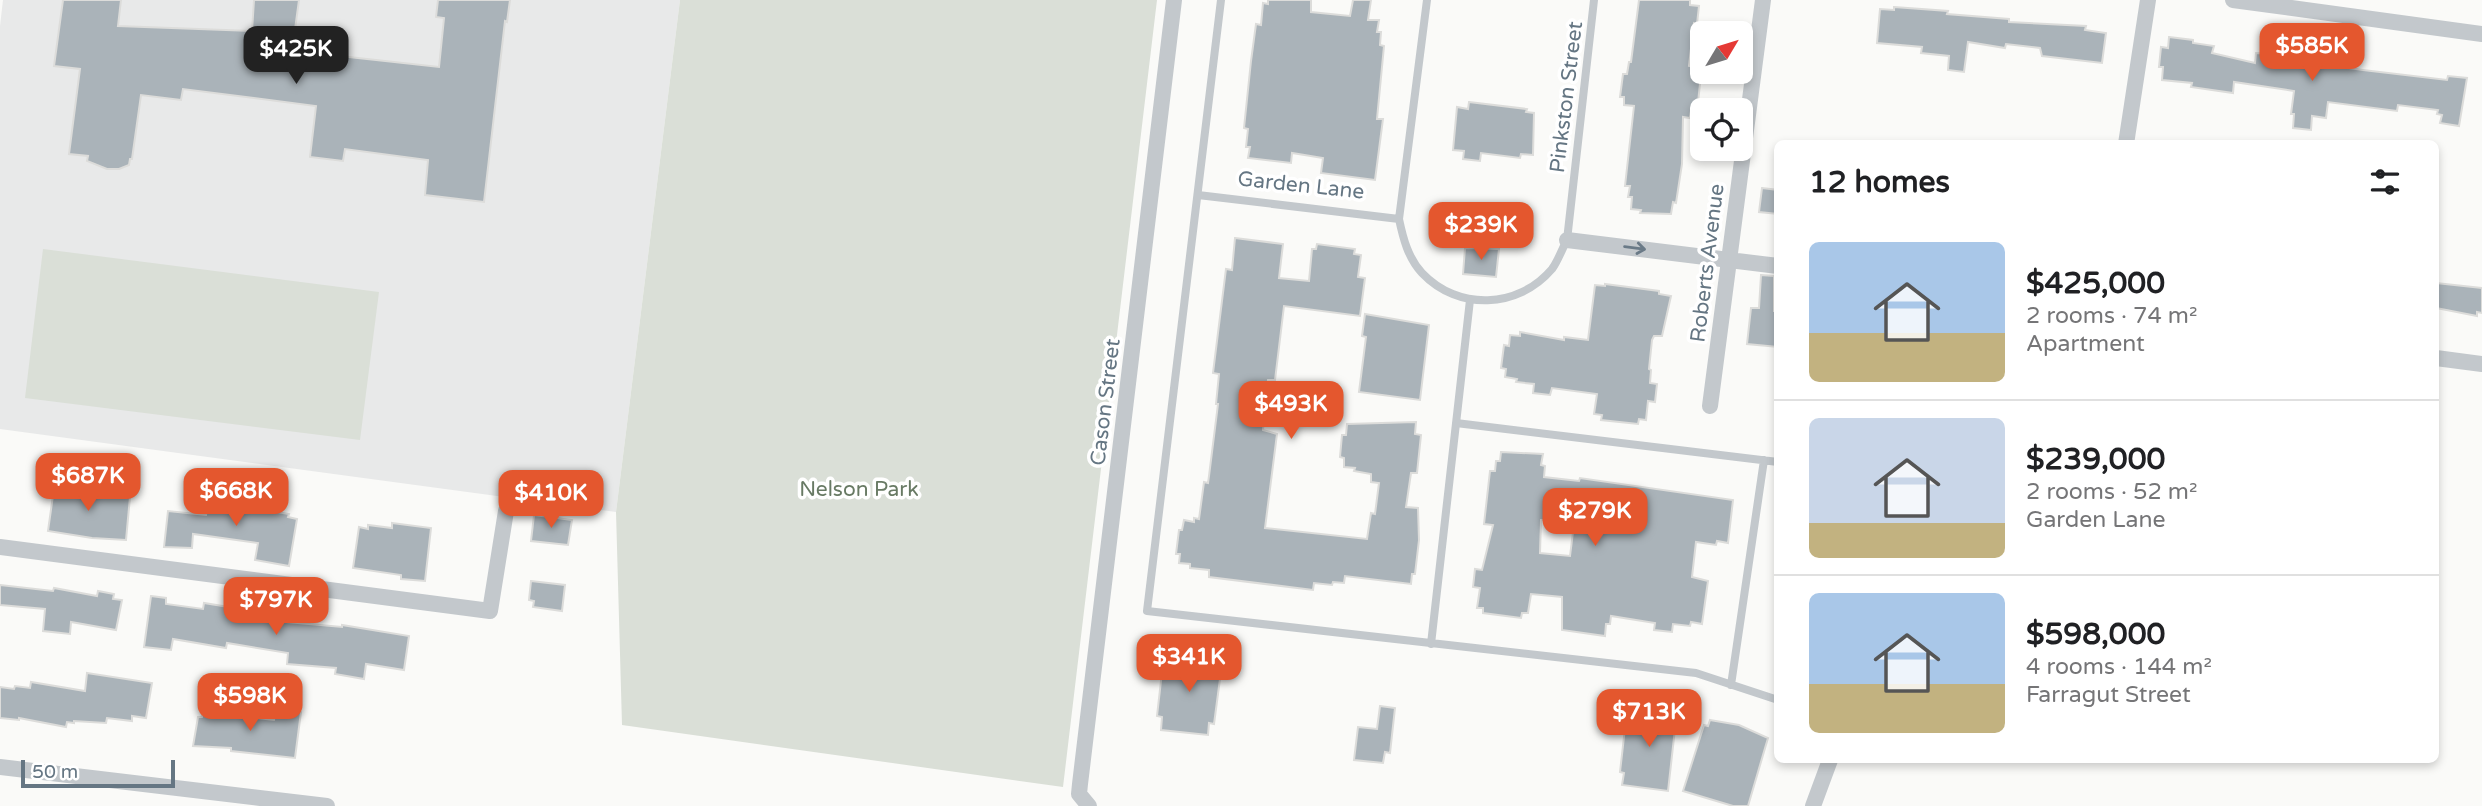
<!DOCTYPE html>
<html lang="en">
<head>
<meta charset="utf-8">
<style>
	body { margin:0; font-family:"Varela Round",sans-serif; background:#f2f2f2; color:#202124; height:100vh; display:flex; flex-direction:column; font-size:26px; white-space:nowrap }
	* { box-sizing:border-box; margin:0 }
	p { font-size:23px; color:#757577 }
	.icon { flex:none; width:38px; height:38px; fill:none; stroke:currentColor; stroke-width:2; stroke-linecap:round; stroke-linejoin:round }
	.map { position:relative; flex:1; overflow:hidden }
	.details { position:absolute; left:1774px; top:140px; width:665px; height:623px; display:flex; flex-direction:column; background:#fff; border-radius:10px; box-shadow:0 4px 10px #0003 }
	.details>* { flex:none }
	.needle { width:46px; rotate:52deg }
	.tools { position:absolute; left:1690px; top:21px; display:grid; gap:14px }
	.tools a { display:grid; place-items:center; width:63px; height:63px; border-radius:10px; background:#fff; box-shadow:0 4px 10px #0003; font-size:35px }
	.scale { position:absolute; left:21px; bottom:18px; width:154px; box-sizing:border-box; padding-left:7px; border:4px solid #657683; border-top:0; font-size:19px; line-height:24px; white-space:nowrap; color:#657683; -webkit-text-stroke:5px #fff; paint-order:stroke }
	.price { position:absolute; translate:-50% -60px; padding:0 16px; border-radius:14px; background:#e4572e; color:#fff; font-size:23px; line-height:46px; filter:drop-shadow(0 2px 4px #0008) }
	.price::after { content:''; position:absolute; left:50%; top:42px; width:21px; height:16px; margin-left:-10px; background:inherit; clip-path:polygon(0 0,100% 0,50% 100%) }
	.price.on { background:#222; color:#fff }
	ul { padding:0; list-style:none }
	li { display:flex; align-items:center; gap:21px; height:175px; padding:0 35px }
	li+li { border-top:2px solid #e0e0e0 }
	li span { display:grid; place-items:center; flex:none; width:196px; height:140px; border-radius:10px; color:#555 }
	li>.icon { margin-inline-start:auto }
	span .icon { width:84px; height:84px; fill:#fffc; stroke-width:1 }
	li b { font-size:30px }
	h2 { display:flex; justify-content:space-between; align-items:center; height:84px; padding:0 35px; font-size:30px }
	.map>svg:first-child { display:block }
</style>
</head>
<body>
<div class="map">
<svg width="2482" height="806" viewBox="0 0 2482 806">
	<rect width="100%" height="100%" fill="#fafaf8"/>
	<path fill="#e8e9e9" d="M3,0h677l-64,512 -616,-83v-403z"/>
	<path fill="#dadfd7" d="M680,0h477l-94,787 -441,-62 -6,-213z
		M43,249l336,43 -19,148 -335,-42z"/>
	<path fill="#aab3b9" stroke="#dcdcda" stroke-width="2" fill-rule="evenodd" d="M63,0h58l-3,26 134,5 2,-31h45l-6,44 3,1 -1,6 144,16 5,-49 -8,-1 2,-17h72l-3,22 -2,-1 -21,181 -59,-7 3,-35 -83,-11 -2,12 -33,-4 6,-51 -133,-17 -2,11 -40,-5 -9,64h-2l-1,6 -10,4h-12l-20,-8 1,-5 -19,-2 11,-85 -26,-3z
		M1268,0h43v12l39,4 3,-16h18l-3,20h11l-2,12h4l-1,13 4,1 -7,73h6l-8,61 -54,-7 2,-15 -31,-5 -1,10 -43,-5 2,-11h-4l2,-18 -4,-1 7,-67 5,-37 5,1 2,-22 5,1z
		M1639,0h51v5l9,1 -2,18 -3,-1 -5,43 8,1 -1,6 5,1 -4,38 -6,-1 -1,7 -7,-1 -1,47 -6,39 -3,-1 -2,12 -31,-1 1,-3 -10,-1 1,-12h-4l2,-11h-5l9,-80 -10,-1v-8h-4l3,-23h4l2,-12h2z
		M1894,7l54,4 -1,3 62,5v3l77,4 -1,4 21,3 -4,30 -60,-7 -2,-8 -34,-4 -1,4 -37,-6 -4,30 -16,-2 1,-14 -28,-3 1,-6 -45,-4 3,-34 14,1z
		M2169,37l24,3v3l21,3 -2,7 43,10 1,-10 30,2 -1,4 78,11 84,10 1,-4 19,2 -8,48 -19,-3 2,-8 -5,-1 1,-4 -40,-5 -1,6 -69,-9 -2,16 -14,-2 -1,14 -18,-2 1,-14h-3l3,-23 -60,-9 -1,11 -42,-6 1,-4 -30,-3 1,-13h-4l2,-20 7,1z
		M1469,102l58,7 -1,3 8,1 -1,42 -12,-1 -1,4 -39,-5 -1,8 -17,-2 1,-8 -11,-1 4,-43 11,2z
		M1762,188l16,2v24l-19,-2z
		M1235,238l48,6 -4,34 30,3 3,-32h4l1,-5 38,5 -1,5 7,1 -3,22 7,1 -5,38 -76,-10 -9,74h-7l-5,50 14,4 -12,94 102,11 4,-26 4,1 4,-31 -8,-1v-8l-17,-3 1,-3 -11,-1v-9l-4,-1 2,-22h4l1,-11 69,-2 -1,12 6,1 -4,38h-6l-5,34 12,1 1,32 -4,34h-3l-1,10 -66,-8 -1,7 -11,-1 -1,3 -18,-2 -1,7 -104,-13v-7l-19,-2v-4l-11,-1 1,-9h-4l3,-24h3l2,-10 10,2v-4l5,1 5,-37 4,1 1,-7 9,-72h-2l3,-30 -6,-1 13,-104 6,1z
		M1465,248l34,1 -3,28 -33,-3z
		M1761,275l13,1v35h4v36l-31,-3 4,-36h8z
		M2436,283l46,5v25l-5,-1v4l-41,-8z
		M1605,284l54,7v3l12,2 -9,40h-8l-2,4 -3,29 2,1 -1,13 7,1 -2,18 -7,-1 -2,19 -7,-1 -1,5 -37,-4 1,-5 -8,-1 3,-20 -45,-6 -2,7 -17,-2 1,-9 -18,-2 1,-3 -12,-2 1,-8 -5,-1 3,-23 5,1 1,-11 10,1v-4l44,8v-3l24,3 7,-55 10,1z
		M1365,314l64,11 -9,75 -61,-8 7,-55 -4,-1z
		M1501,452l42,2 -2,11 4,1 -1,11 35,4 1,-3 153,22 -5,43 -11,-2 -1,4 -20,-3 -4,35 16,4 -6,43 -11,-2 -1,4 -17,-2 -1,8 -18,-2 1,-7 -44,-7 -1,8h-4l-1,12 -43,-6v-33l-31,-3 -3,19h-6l-1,5 -38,-5v-5h-6l3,-20 -7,-1 2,-18 7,1 11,-45 -9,-1 6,-53h5l1,-10h4zM1541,520l33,4 -4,32 -30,-3z
		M55,481l26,2v8l49,6 -4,43 -34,-2 -44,-7z
		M209,493l33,4 -1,9 48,8 -1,3 9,2 -8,47 -34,-6 3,-17 -65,-9 -1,14 -28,-1 4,-36 38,4z
		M534,515l38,5 -4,25 -37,-4z
		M392,523l39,5 -6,53 -24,-2v-4l-48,-7 6,-41 9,2v-4l24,3z
		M531,581l34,4 -3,26 -29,-4 1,-6 -5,-1z
		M0,585l53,6 1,-3 43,8 1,-5 16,3 -1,5 9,1 -6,30 -45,-8 -1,12 -27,-3 2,-22 -45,-4z
		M151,596l15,2v6l37,5 1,-6 73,12 -1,6 66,6v-2l67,11 -5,34 -38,-6 -2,15 -29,-5 1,-6 -49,-4 1,-11 -61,-10 -1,5 -53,-9 -2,11 -27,-3z
		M1172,653l42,1 1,24 5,1 -6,45 -5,-1 -1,12 -47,-5 1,-13 -5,-1 5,-44 4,1 2,-12h3z
		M87,673l65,10 -6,35 -14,-2v5l-25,-3 -1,5 -32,-2v2l-7,-1 -1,5 -47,-9v2l-19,-2v-31l14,2 1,-3 15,2 1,-6 54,9z
		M1380,706l15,2 -5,45 -5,-1 -2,11 -29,-3 4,-33 19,2z
		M276,709l25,3 -6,46 -64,-7v-3l-38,-2 5,-29h4l1,-5 71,8z
		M1635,709l42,2 -9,80 -46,-6 2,-12 -4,-1 5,-44 4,1 1,-12 4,1z
		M1710,720l29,5 29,13 -20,68h-15l-50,-15 21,-66 4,1z"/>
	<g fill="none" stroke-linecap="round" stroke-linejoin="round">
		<path stroke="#c3c8cc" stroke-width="8" d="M1221,0l-74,611 549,62 82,27
			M1427,0l-28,219c4,19 9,39 23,54 36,38 96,36 130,-4 6,-8 10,-20 15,-29l27,-240
			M1198,195l201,24
			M1456,423l322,39
			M1431,644l39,-344
			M1731,685l33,-225"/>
		<path stroke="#c3c8cc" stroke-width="16" d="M2233,0l249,34
			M2126,144l22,-144
			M1567,240l211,26
			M2436,358l46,6
			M1710,406l53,-406
			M0,547l490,64 16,-100
			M0,767l327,39
			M1089,806l-10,-12 1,-10 94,-784
			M1813,806l17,-46"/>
	</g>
	<defs><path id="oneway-shaft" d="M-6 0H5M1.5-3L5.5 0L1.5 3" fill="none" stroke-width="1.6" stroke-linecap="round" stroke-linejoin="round" transform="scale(1.75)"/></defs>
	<use stroke="#6a7a87" href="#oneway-shaft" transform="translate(1635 248) rotate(7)"/>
	<g text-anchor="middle" stroke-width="7" stroke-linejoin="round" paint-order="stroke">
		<g font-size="21" fill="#657683" stroke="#fff">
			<text transform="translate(1566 97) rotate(-83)" y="7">Pinkston Street</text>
			<text transform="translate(1301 185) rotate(6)" y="7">Garden Lane</text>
			<text transform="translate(1707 263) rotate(-83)" y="7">Roberts Avenue</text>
			<text transform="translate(1105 402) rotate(-83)" y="7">Cason Street</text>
		</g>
		<g font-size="21" fill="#687a64" stroke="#fff">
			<text x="859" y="496">Nelson Park</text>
		</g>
	</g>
</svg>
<div class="tools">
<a><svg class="needle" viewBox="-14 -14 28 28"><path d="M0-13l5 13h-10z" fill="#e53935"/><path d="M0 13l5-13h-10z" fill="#757577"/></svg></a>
<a><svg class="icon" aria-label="locate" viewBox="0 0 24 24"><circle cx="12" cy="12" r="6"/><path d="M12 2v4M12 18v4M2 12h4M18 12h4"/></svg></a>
</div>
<div class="scale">50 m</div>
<b class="price" style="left:2312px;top:83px">$585K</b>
<b class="price on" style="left:296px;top:86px">$425K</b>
<b class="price" style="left:1481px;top:262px">$239K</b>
<b class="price" style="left:1291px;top:441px">$493K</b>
<b class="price" style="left:88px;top:513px">$687K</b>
<b class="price" style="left:236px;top:528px">$668K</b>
<b class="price" style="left:551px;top:530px">$410K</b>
<b class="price" style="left:1595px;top:548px">$279K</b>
<b class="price" style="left:276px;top:637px">$797K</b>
<b class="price" style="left:1189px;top:694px">$341K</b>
<b class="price" style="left:250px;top:733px">$598K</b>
<b class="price" style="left:1649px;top:749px">$713K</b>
<section class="details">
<h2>12 homes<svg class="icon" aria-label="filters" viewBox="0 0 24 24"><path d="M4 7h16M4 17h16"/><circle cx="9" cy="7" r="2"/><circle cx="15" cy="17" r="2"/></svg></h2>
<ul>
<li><span style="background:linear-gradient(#a9c7e8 65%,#c2b280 0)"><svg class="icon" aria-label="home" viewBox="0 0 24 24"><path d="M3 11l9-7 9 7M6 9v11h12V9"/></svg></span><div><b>$425,000</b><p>2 rooms · 74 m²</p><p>Apartment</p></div></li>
<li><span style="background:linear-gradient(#c9d6e8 75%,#c2b280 0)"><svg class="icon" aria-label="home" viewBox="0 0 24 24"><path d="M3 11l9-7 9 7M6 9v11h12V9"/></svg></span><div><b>$239,000</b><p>2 rooms · 52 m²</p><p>Garden Lane</p></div></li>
<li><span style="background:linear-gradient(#a9c7e8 65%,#c2b280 0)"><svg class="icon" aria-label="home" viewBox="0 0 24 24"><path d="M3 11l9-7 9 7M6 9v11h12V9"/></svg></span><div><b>$598,000</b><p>4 rooms · 144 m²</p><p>Farragut Street</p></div></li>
</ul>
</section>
</div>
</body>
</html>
